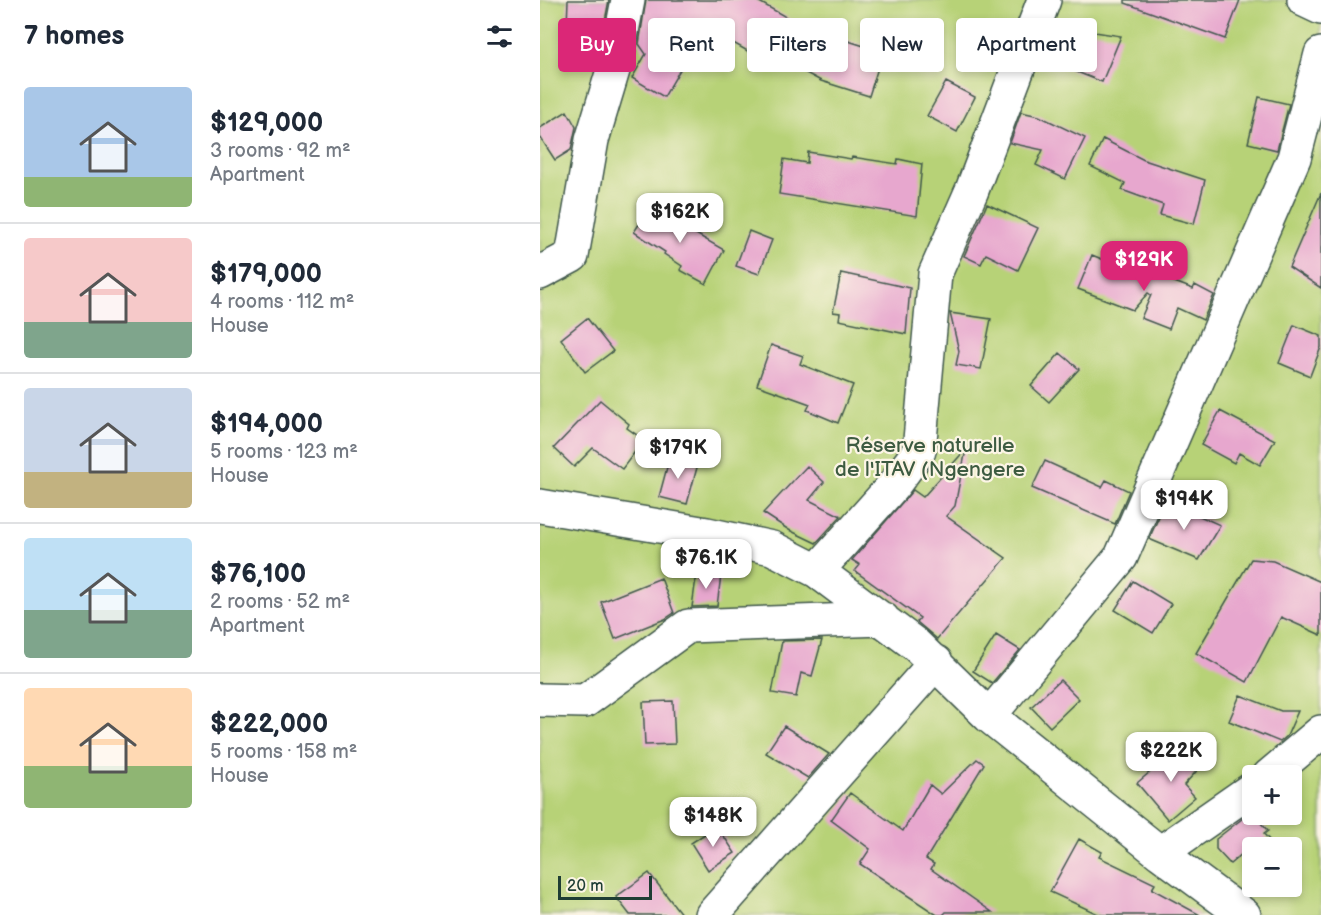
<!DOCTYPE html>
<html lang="en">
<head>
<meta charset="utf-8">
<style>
	body { margin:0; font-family:"Balsamiq Sans",sans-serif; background:#f6f6f7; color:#1f2937; height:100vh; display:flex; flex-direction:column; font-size:22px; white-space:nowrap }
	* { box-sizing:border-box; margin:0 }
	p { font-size:20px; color:#747a83 }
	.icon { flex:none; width:33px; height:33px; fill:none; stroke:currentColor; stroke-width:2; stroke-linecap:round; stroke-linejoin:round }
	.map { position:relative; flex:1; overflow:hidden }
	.drawer { display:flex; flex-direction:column; background:#fff; width:540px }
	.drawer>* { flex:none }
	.guide { position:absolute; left:18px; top:18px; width:570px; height:54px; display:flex; gap:12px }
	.controls { position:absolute; left:702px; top:765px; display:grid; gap:12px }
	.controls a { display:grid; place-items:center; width:60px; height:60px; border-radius:6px; background:#fff; box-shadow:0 3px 9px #0003; font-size:30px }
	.scale { position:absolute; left:18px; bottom:15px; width:94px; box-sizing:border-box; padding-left:6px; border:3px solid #1f3d34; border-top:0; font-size:16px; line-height:21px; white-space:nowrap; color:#1f3d34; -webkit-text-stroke:4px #fcf5e5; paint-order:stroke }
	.price { position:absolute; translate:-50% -51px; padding:0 14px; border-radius:12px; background:#fff; color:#222; font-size:20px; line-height:39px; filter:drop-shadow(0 2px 3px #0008) }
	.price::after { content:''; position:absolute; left:50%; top:36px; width:18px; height:14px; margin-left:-9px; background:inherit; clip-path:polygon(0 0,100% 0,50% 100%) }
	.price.active { background:#db2777; color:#fff }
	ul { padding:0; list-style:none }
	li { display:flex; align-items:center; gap:18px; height:150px; padding:0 24px }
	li+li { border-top:2px solid #e0e1e3 }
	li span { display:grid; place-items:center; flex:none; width:168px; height:120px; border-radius:6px; color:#555 }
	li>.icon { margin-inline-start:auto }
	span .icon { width:72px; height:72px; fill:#fffc; stroke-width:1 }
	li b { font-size:26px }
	h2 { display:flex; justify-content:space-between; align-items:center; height:72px; padding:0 24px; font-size:26px }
	.chip { padding:0 21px; border-radius:6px; background:#fff; box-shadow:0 3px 9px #0003; font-size:21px; line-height:54px }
	.chip.active { background:#db2777; color:#fff }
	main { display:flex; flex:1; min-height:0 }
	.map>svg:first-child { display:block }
</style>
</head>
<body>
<main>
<section class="drawer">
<h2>7 homes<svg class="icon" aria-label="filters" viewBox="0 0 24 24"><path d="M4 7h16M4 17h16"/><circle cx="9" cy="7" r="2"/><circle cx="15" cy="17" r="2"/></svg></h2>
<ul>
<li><span style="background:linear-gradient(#a9c7e8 75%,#8fb573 0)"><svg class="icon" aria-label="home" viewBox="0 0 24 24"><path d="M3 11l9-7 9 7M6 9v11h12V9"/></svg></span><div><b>$129,000</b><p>3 rooms · 92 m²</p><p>Apartment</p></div></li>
<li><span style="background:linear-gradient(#f6c9c9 70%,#7fa58c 0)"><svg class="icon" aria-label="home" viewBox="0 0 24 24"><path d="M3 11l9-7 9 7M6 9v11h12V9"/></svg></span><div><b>$179,000</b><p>4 rooms · 112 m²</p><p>House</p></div></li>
<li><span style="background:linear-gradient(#c9d6e8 70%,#c2b280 0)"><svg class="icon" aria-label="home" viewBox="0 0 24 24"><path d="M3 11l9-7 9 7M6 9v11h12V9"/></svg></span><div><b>$194,000</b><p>5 rooms · 123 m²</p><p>House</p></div></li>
<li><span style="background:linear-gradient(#bfe0f5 60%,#7fa58c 0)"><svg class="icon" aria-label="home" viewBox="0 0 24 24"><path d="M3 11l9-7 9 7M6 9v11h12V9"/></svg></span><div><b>$76,100</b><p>2 rooms · 52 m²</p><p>Apartment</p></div></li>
<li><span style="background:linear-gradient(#ffd9b3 65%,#8fb573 0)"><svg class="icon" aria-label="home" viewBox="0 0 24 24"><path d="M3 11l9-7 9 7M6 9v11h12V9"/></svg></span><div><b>$222,000</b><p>5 rooms · 158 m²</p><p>House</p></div></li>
</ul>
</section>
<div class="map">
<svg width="781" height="915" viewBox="0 0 781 915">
	<rect width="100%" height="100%" fill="#fcf5e5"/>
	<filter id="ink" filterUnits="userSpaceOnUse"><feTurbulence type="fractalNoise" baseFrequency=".0167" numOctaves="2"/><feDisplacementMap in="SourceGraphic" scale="12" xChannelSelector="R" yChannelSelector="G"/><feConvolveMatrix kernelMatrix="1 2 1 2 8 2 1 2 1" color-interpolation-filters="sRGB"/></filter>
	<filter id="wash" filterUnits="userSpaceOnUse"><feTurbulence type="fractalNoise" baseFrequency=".008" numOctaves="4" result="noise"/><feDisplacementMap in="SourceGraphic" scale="24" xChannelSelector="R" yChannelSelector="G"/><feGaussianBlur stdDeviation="1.35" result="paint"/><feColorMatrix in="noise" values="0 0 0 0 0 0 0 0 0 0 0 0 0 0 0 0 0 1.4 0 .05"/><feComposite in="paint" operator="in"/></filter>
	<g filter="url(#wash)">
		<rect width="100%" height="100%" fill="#f6e8d0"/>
		<path fill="#b7d277" stroke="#6b8856" stroke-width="1.5" fill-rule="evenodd" d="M0,0h781v915h-781zM712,776h40v38h-40zM712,848h40v38h-40z"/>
		<g id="blocks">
			<path fill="#e7a7ce" d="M28,0h41l-5,26 -37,-1z
				M106,0h110l49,28 3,-7 34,18 41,13 -14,44 -48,-15 -66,-35 -4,7 -46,-26 -41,70 -32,-19 14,-24 -7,-10z
				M585,0h115l-15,39 -100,-36z
				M542,30l39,6 -19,46 -35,-14z
				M406,82l29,15 -18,35 -30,-16z
				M719,97l30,7 -12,46 -29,-7z
				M27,111l9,16 -5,23 -16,10 -15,-23v-9z
				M481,112l18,4 46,22 -20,41 -29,-14 7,-15 -33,-7z
				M563,139l41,21 61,20 -11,44 -34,-9 3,-10 -41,-15 3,-7 -35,-17z
				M268,152l43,7 1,-2 45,7 1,-5 24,5 -5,52 -138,-22 5,-35 23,4z
				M781,193v95l-32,-21z
				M112,204l25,16 -2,2 49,28 -18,34 -26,-14 2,-4 -18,-12 1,-2 -31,-20z
				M447,204l51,24 -20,42 -32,-16 -5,10 -17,-8z
				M209,231l23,9 -13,34 -23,-8z
				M552,255l41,17 2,-5 58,22 2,-4 19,10 -11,25 -26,-12 -8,21 -28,-11 10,-23 -3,-2 -15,17 -55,-21z
				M301,273l69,15 -4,46 -67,-14 1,-7 -7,-1z
				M410,313l41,6 -10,50 -25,-4 3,-14z
				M47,318l26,33 -28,21 -24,-33z
				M754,325l27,11v11l-11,29 -31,-13z
				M231,345l32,11 -3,8 53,21 -15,38 -31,-13 3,-6 -53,-19z
				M520,353l19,16 -30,33 -18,-16z
				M60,400l29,24 -2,4 17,12 -22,29 -29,-21 -19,19 -20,-19z
				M680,411l55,29 -15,25 -21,-12 -5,10 -33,-18z
				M426,449l-11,57 -9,10 60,42 -69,81 -20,-17 3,-4 -65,-47 5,-6 -8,-5 61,-70 10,7z
				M130,456l28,8 -11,40 -28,-7z
				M505,461l57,26 4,-7 23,11 -14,33 -83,-36z
				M267,466l17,16 -15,18 32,16 -25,27 -27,-13 -26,-17z
				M626,501l54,24 -21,35 -50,-21z
				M711,559l22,2 48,21v53l-40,-18 -34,65 -51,-29z
				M157,571l24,4 -4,31 -25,1z
				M121,578l13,35 -9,6 -50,20 -14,-37z
				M593,581l38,23 -18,29 -38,-23z
				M456,635l24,15 -28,33 -19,-12z
				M282,640l-10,36 -11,-3 -5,24 -24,-4 10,-52z
				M520,680l19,19 -29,28 -19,-20z
				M700,695l41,16h17l-11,25 -7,6 -51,-21z
				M133,701l2,43 -30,1 -2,-43z
				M244,726l45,28 -21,24 -42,-25z
				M643,746l20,18 -19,21 11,12 -27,23 -31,-37 26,-22 3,3z
				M437,759l7,5 -58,95 8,5 -3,5 61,43h-46l-3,3h-6l-77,-51 10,-15 -39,-29 19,-27 53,38 27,-46 11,9z
				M711,812l17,19 -4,3 12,14h-27l-19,16 -14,-15v-10z
				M177,826l18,27 -27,17 -17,-27z
				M539,839l23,13 -3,5 56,27 -3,5 48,26h-100l-50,-23z
				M109,873l33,42h-52l-14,-18z"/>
		</g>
	</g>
	<g filter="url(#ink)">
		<use href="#blocks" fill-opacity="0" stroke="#3f574b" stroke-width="1.5"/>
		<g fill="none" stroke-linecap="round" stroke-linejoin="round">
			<defs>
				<path id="minor" d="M764,0l17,8
					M0,273l32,-17 20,-116 25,-83 11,-57
					M0,506l167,28 65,14 45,23 99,74 73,71 171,137 84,62
					M277,571l76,-85 26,-35 16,-177 37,-84 72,-190
					M0,700l45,1 103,-75 195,-7
					M449,716l132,-159 173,-399 27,-104
					M729,776l52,-44
					M620,853l92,-64
					M172,915l224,-253"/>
			</defs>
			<use href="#minor" stroke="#3f574b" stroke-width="36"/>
			<use href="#minor" stroke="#fff" stroke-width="33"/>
		</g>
	</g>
	<g text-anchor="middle" stroke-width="4.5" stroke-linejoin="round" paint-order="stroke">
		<g font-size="21" fill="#3d5b41" stroke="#fcf5e5">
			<text x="390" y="452">Réserve naturelle<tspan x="390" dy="24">de l'ITAV (Ngengere</tspan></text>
		</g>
	</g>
</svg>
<div class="controls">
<a>+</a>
<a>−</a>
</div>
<div class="scale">20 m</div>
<b class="price" style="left:140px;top:244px">$162K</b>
<b class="price active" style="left:604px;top:292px">$129K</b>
<b class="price" style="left:138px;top:480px">$179K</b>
<b class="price" style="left:644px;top:531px">$194K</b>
<b class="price" style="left:166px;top:590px">$76.1K</b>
<b class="price" style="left:631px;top:783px">$222K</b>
<b class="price" style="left:173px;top:848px">$148K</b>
<div class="guide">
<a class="chip active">Buy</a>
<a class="chip">Rent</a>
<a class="chip">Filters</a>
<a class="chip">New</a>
<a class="chip">Apartment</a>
</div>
</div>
</main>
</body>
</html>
